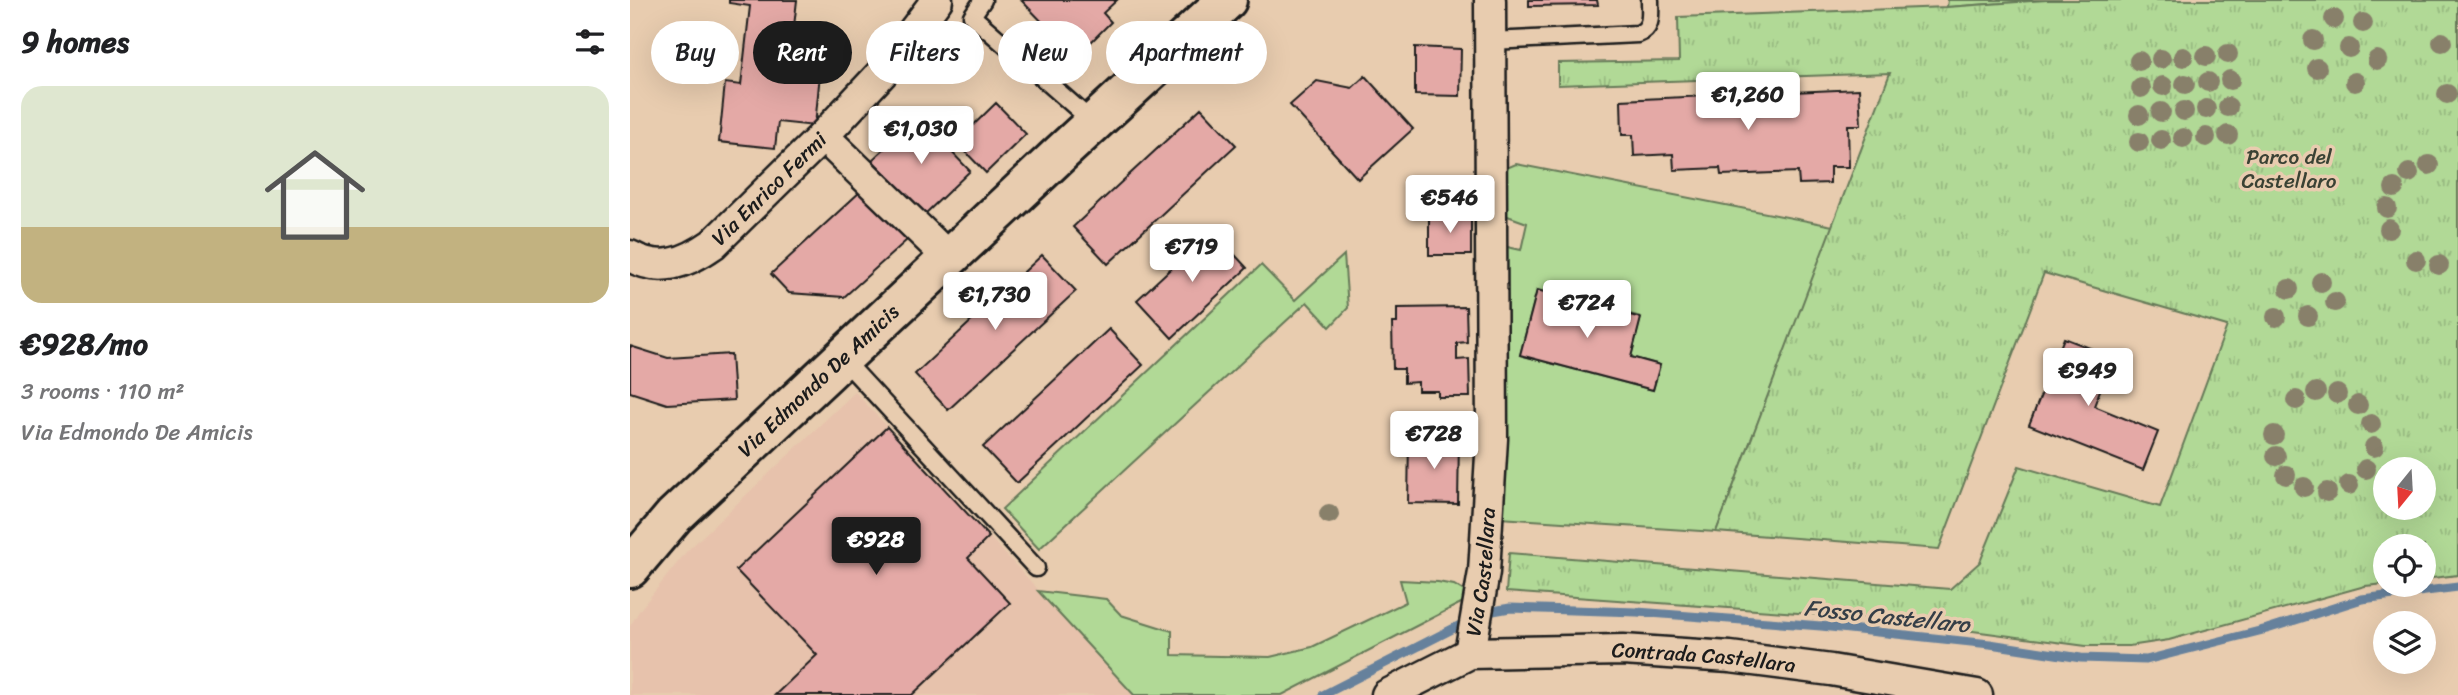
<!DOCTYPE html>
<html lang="en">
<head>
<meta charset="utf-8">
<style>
	body { margin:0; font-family:Sriracha,sans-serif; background:#f6f6f6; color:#202124; height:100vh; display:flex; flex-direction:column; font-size:26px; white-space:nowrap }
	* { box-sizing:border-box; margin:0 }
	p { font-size:23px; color:#757577 }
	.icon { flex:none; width:38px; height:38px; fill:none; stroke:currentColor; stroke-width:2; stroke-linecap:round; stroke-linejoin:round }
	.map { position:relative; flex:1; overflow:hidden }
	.panel { display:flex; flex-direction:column; background:#fff; width:630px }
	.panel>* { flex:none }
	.banner { position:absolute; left:21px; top:21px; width:665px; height:63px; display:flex; gap:14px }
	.needle { width:46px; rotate:198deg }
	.fabs { position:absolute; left:1743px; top:457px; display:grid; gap:14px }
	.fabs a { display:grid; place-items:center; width:63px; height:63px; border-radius:50%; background:#fff; box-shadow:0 7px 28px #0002; font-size:35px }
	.price { position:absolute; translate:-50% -60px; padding:0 16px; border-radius:7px; background:#fff; color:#222; font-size:23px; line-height:46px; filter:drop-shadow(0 2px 4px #0008) }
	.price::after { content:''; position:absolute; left:50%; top:42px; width:21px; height:16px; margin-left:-10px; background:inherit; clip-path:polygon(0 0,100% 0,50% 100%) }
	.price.selected { background:#1c1c1c; color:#fff }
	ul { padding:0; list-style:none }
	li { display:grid; align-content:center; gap:14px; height:371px; padding:0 21px }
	li span { display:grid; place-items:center; height:217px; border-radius:21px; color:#555 }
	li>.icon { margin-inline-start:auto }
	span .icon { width:126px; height:126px; fill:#fffc; stroke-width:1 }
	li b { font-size:30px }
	h2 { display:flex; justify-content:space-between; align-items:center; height:84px; padding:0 21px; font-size:30px }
	.chip { padding:0 24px; border-radius:32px; background:#fff; box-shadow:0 7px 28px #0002; font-size:24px; line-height:63px }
	.chip.selected { background:#1c1c1c; color:#fff }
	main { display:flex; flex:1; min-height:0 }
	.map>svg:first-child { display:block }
</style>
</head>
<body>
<main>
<section class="panel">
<h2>9 homes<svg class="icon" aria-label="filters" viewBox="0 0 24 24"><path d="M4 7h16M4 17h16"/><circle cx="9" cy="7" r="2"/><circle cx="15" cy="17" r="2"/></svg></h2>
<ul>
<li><span style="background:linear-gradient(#dfe7d0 65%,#c2b280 0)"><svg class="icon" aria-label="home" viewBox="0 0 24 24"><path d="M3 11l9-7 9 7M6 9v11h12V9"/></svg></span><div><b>€928/mo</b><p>3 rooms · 110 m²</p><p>Via Edmondo De Amicis</p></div></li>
</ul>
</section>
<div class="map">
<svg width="1828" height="695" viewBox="0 0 1828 695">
	<defs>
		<pattern id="park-tufts" width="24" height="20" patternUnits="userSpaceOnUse" patternTransform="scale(1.75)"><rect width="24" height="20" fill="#b1d996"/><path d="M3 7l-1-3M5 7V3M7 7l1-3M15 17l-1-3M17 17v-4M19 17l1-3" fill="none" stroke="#98ba81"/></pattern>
	</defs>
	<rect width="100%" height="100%" fill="#e8ccaf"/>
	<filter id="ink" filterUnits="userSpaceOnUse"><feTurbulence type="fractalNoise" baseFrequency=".0143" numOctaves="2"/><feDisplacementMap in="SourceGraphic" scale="14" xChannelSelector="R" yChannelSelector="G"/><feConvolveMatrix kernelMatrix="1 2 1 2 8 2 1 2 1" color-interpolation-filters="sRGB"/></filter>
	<g filter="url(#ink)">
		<path fill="#e7c2ac" d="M225,392l202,218 77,85h-504v-69l9,-15 48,-60z"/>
		<path fill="#b1d996" stroke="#667a59" stroke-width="2" fill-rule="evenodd" d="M1318,0h99l-100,7z
			M886,164l317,62 -117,306 -216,-14 3,-272 18,4 6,-27 -25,-9v-44zM907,290l104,27 -10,40 29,8 -7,25 -133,-35z
			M714,255l4,53 -18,19 -23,-25 -268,247 -37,-40 259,-244 34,35z
			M770,580l38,2 16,3 10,6 -1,11 -181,93h-148l-96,-104 68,8 15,16 51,16v24l98,2 42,-10 94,-45z"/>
		<path fill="url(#park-tufts)" stroke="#667a59" stroke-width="2" fill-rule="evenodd" d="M1417,0h411v575l-34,4v-33h-39v38l-20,2 -196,54 -40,6h-43l-203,-27 -377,-27 3,-39 441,36 30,-27 39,-96 141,41 67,-181 -183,-53 -105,276 -223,-17 174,-459 -332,12v-22l121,-2 -1,-44 269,-10zM1755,469h39v39h-39z"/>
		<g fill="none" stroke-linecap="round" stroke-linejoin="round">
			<path stroke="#66819c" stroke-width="9" d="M852,613l28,-5 127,4 184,14 169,18 91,14 65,2 121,-31 95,-30 96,-12
				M693,695l147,-75"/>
		</g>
		<path fill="#e4a9a6" stroke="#1c1c1c" stroke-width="2" d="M99,0h68l-8,70 31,3 -5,53 -37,-4 -3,26 -56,-6 6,-59 16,2 9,-79 -21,-3z
			M391,0h96l-14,13 8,9 -35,35z
			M899,0h68l1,5 -69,1z
			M785,47l46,2 -1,47 -45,-1z
			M735,76l48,53 -55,50 -68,-74 27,-24 35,7z
			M1229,89l2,36h-13l1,42h-19v16l-31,1 -1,-12 -77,3 -1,-7 -46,2 -1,-16 -39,2 -1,-21h-11l-1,-35z
			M366,103l30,31 -40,39 -30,-31z
			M571,108l35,37 -128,119 -35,-37z
			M288,117l52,54 -46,44 -52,-55z
			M231,191l46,49 -63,57 -55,-4 -18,-19z
			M799,215h42v40h-42z
			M582,230l35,38 -75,70 -35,-38z
			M412,255l34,36 -128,119 -33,-36z
			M907,290l104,28 -10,39 29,8 -7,25 -133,-35z
			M836,307l1,35 -10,1v17l12,-1 1,38h-32v-6h-20v-9l-14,1v-14h-11l-1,-46h5v-15z
			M479,329l34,36 -126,118 -34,-36z
			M1434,338l49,19 -19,49 64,26 -15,38 -114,-45z
			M0,346l38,12 63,-4 3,46 -67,4 -37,-12z
			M257,427l102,110 -21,21 42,45 -98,92h-137l42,-40 -81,-85z
			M779,438h50l-1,66 -50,-1z"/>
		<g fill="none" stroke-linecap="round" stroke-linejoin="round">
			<defs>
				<path id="service" d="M353,0l-11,16 122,107
					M860,41l148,-7c15,-5 12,-21 12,-34
					M212,358l194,210"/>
				<g id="minor">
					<path d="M193,136l126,122"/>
					<path id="s1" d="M0,256c30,17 56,7 83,-12l110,-108 59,-63 55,-73"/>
					<path id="s2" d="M840,653l14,-81 8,-133 -2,-439"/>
					<path id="s3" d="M757,695l83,-42 153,-3 107,7 101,13 146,25"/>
				</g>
				<g id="primary">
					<path id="s4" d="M0,568l44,-52 387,-363 166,-153"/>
				</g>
			</defs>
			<use href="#service" stroke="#1c1c1c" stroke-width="21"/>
			<use href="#minor" stroke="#1c1c1c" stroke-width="35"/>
			<use href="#primary" stroke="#1c1c1c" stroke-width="44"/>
			<use href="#service" stroke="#e8ccaf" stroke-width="16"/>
			<use href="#minor" stroke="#e8ccaf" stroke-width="30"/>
			<use href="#primary" stroke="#e8ccaf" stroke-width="38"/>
		</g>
		<g fill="#88806b">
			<circle cx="1704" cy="19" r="10"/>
			<circle cx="1733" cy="23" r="10"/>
			<circle cx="1683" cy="40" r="10"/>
			<circle cx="1812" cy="42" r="10"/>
			<circle cx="1719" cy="48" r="10"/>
			<circle cx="1598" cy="54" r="10"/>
			<circle cx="1576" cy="56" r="10"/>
			<circle cx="1553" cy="57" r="10"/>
			<circle cx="1531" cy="59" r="10"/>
			<circle cx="1747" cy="60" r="10"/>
			<circle cx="1509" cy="61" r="10"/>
			<circle cx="1687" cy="68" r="10"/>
			<circle cx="1600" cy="80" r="10"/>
			<circle cx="1578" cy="82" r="10"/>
			<circle cx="1725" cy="82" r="10"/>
			<circle cx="1555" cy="84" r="10"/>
			<circle cx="1533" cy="86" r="10"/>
			<circle cx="1511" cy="88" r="10"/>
			<circle cx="1817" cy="94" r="10"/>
			<circle cx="1598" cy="107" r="10"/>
			<circle cx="1576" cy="109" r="10"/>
			<circle cx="1554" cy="111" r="10"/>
			<circle cx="1531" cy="112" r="10"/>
			<circle cx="1509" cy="115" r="10"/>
			<circle cx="1598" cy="135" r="10"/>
			<circle cx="1576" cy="137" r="10"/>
			<circle cx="1553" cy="138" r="10"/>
			<circle cx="1531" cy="140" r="10"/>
			<circle cx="1509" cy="142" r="10"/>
			<circle cx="1799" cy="165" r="10"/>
			<circle cx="1779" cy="173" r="10"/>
			<circle cx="1764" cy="188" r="10"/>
			<circle cx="1757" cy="208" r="10"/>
			<circle cx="1759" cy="229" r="10"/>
			<circle cx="1786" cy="260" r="10"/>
			<circle cx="1809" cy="265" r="10"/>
			<circle cx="1691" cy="282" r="10"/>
			<circle cx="1659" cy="289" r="10"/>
			<circle cx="1705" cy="302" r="10"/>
			<circle cx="1678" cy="316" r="10"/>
			<circle cx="1646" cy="317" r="10"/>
			<circle cx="1686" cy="392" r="10"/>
			<circle cx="1707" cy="394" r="10"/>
			<circle cx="1666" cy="400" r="10"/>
			<circle cx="1728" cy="405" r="10"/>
			<circle cx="1741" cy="424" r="10"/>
			<circle cx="1644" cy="435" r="10"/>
			<circle cx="1744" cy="447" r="10"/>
			<circle cx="1646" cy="456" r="10"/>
			<circle cx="1736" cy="469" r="10"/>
			<circle cx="1656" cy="475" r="10"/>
			<circle cx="1719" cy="485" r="10"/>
			<circle cx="1674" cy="487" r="10"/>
			<circle cx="1697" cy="492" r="10"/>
			<circle cx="699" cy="514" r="10"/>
		</g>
	</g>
	<g text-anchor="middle" stroke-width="7" stroke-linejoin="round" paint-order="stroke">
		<g font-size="21" fill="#3a4234" stroke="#e8ccaf">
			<text x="1659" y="164">Parco del<tspan x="1659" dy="24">Castellaro</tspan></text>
		</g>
		<g font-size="21" fill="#1c1c1c" stroke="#e8ccaf">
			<text dy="7" stroke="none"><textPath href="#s1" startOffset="168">Via Enrico Fermi</textPath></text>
			<text dy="7" stroke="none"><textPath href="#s4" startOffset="266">Via Edmondo De Amicis</textPath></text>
			<text dy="7" stroke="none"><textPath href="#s2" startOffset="82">Via Castellara</textPath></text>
			<text dy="7" stroke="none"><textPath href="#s3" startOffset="327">Contrada Castellara</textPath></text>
		</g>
		<g font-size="23" font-style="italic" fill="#353e47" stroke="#e8ccaf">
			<text transform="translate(1257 616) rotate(6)" y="8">Fosso Castellaro</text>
		</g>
	</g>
</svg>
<div class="fabs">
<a><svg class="needle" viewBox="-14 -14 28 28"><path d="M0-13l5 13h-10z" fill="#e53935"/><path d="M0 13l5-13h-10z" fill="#757577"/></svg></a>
<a><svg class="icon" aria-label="locate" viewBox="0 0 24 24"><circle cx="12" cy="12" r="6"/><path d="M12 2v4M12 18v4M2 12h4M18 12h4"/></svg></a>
<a><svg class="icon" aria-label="layers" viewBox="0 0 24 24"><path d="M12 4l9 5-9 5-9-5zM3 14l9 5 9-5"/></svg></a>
</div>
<b class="price" style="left:1118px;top:132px">€1,260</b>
<b class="price" style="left:291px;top:166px">€1,030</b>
<b class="price" style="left:820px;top:235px">€546</b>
<b class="price" style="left:562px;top:284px">€719</b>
<b class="price" style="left:365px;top:332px">€1,730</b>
<b class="price" style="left:957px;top:340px">€724</b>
<b class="price" style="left:1458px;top:408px">€949</b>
<b class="price" style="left:804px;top:471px">€728</b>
<b class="price selected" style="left:246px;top:577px">€928</b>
<div class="banner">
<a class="chip">Buy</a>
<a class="chip selected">Rent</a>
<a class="chip">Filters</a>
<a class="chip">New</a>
<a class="chip">Apartment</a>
</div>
</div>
</main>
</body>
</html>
